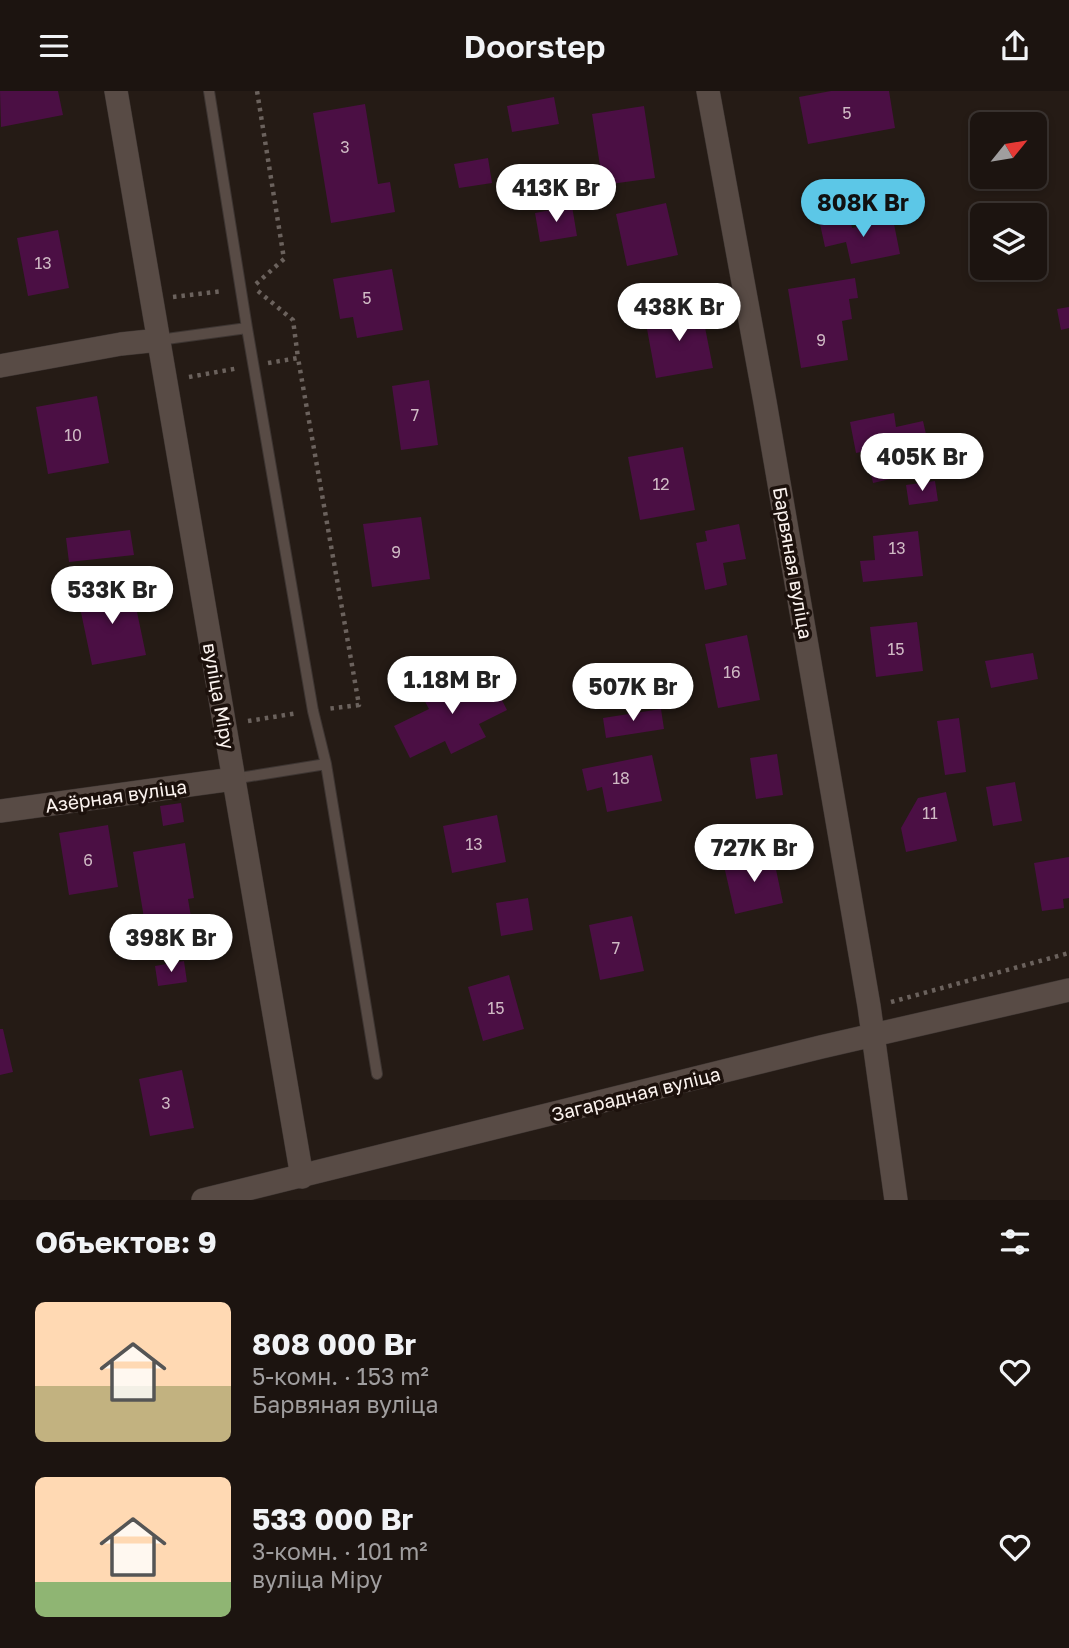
<!DOCTYPE html>
<html lang="ru">
<head>
<meta charset="utf-8">
<style>
	body { margin:0; font-family:"Golos Text",sans-serif; background:#29211e; color:#f1f3f6; height:100vh; display:flex; flex-direction:column; font-size:26px; white-space:nowrap }
	* { box-sizing:border-box; margin:0 }
	p { font-size:23px; color:#a09e9f }
	.icon { flex:none; width:38px; height:38px; fill:none; stroke:currentColor; stroke-width:2; stroke-linecap:round; stroke-linejoin:round }
	.map { position:relative; height:1109px; overflow:hidden }
	.side { display:flex; flex-direction:column; background:#1c1410; flex:1 }
	.side>* { flex:none }
	.needle { width:46px; rotate:60deg }
	.tools { position:absolute; left:970px; top:21px; display:grid; gap:14px }
	.tools a { display:grid; place-items:center; width:77px; height:77px; border-radius:10px; background:#1c1410; box-shadow:0 4px 10px #0003,0 0 0 2px #3a3330; font-size:35px }
	.price { position:absolute; translate:-50% -60px; padding:0 16px; border-radius:24px; background:#fff; color:#222; font-size:23px; line-height:46px; filter:drop-shadow(0 2px 4px #0008) }
	.price::after { content:''; position:absolute; left:50%; top:42px; width:21px; height:16px; margin-left:-10px; background:inherit; clip-path:polygon(0 0,100% 0,50% 100%) }
	.price.active { background:#5cc7e7; color:#111 }
	ul { padding:0; list-style:none }
	li { display:flex; align-items:center; gap:21px; height:175px; padding:0 35px }
	li span { display:grid; place-items:center; flex:none; width:196px; height:140px; border-radius:10px; color:#555 }
	li>.icon { margin-inline-start:auto }
	span .icon { width:84px; height:84px; fill:#fffc; stroke-width:1 }
	li b { font-size:30px }
	h2 { display:flex; justify-content:space-between; align-items:center; height:84px; padding:0 35px; font-size:30px }
	header { display:flex; justify-content:space-between; align-items:center; height:91px; padding:0 35px; background:#1c1410; font-size:32px; font-weight:600 }
	.map>svg:first-child { display:block }
</style>
</head>
<body>
<header><svg class="icon" aria-label="menu" viewBox="0 0 24 24"><path d="M4 6h16M4 12h16M4 18h16"/></svg>Doorstep<svg class="icon" aria-label="share" viewBox="0 0 24 24"><path d="M12 15V3M7 8l5-5 5 5M5 13v7h14v-7"/></svg></header>
<div class="map">
<svg width="1069" height="1109" viewBox="0 0 1069 1109">
	<rect width="100%" height="100%" fill="#251b15"/>
	<path fill="#4b0f44" d="M0,0h58l5,24 -62,12z
		M831,0h58l6,37 -87,16 -9,-47z
		M554,6l5,27 -47,8 -5,-26z
		M365,13l13,80 12,-2 5,30 -64,11 -18,-110z
		M644,15l11,72 -52,7 -11,-71z
		M488,67l4,25 -33,5 -5,-24z
		M666,112l12,52 -51,11 -11,-52z
		M572,115l5,30 -37,6 -5,-29z
		M850,126l2,11 41,-9 7,35 -49,10 -5,-22 -21,5 -5,-23z
		M58,139l11,58 -41,8 -11,-58z
		M1034,149h7l3,33 -26,2v-7h16z
		M392,178l11,61 -46,8 -4,-21 -13,2 -7,-40z
		M855,187l3,20 -9,1 3,20 -10,2 6,39 -47,8 -13,-79z
		M701,216l12,61 -57,10 -11,-60z
		M1069,216v21l-8,2 -4,-21z
		M429,289l9,65 -37,5 -9,-64z
		M97,305l12,67 -61,11 -12,-67z
		M894,322l2,14 27,-6 11,48 -61,14 -7,-32 -10,2 -6,-31z
		M683,356l12,63 -55,10 -12,-63z
		M935,390l3,20 -29,4 -3,-20z
		M421,426l9,62 -58,8 -9,-63z
		M739,433l7,35 -23,4 4,22 -22,5 -9,-47 11,-2 -2,-10z
		M130,439l4,25 -65,7 -3,-24z
		M918,440l5,45 -60,6 -3,-21 15,-1 -2,-24z
		M132,497l14,67 -54,10 -14,-67z
		M917,531l6,49 -47,6 -6,-50z
		M747,544l13,65 -42,8 -13,-64z
		M1033,562l5,26 -47,9 -6,-27z
		M460,583l6,12 23,-11 18,35 -28,14 7,13 -35,17 -6,-13 -35,17 -16,-32 35,-17 -8,-15z
		M661,618l3,20 -58,9 -3,-20z
		M959,627l7,54 -21,3 -8,-54z
		M777,663l6,41 -27,4 -6,-41z
		M652,664l10,46 -55,11 -5,-25 -15,4 -5,-22z
		M1015,691l7,39 -29,5 -7,-39z
		M946,701l11,49 -51,11 -5,-24 17,-30z
		M181,712l3,19 -21,4 -3,-20z
		M497,724l9,47 -54,11 -9,-47z
		M108,734l10,62 -49,8 -10,-62z
		M185,752l9,55 -6,1 3,18 -46,7 -12,-72z
		M773,764l10,48 -48,11 -11,-48z
		M1069,766v41l-6,1 1,9 -22,3 -8,-48z
		M528,807l5,32 -32,6 -5,-33z
		M632,825l12,55 -44,9 -11,-55z
		M184,870l3,21 -29,4 -3,-20z
		M509,884l15,54 -41,12 -15,-54z
		M0,938h3l10,43 -13,3z
		M182,979l12,58 -44,8 -11,-57z"/>
	<g fill="none" stroke-linecap="round" stroke-linejoin="round">
		<defs>
			<path id="service" d="M209,0l38,237 66,383 13,53 51,310
				M159,249l88,-12
				M233,688l93,-15"/>
			<path id="minor" d="M116,0l186,1086
				M708,0l57,311 104,604 27,194
				M0,275l121,-22 38,-4
				M0,720l233,-32
				M203,1109l618,-153 248,-57"/>
		</defs>
		<use href="#service" stroke="#3d3532" stroke-width="12"/>
		<use href="#minor" stroke="#3d3532" stroke-width="24"/>
		<path stroke="#6b625d" stroke-width="4.5" stroke-dasharray="3.5 5" stroke-linecap="butt" d="M256,193l28,-25 -27,-168
			M258,200l35,29 5,38
			M173,206l50,-6
			M268,272l30,-5 61,347 -32,4
			M189,286l50,-9
			M248,630l50,-8
			M891,911l178,-49"/>
		<use href="#service" stroke="#584b45" stroke-width="10"/>
		<use href="#minor" stroke="#584b45" stroke-width="23"/>
	</g>
	<g text-anchor="middle" stroke-width="7" stroke-linejoin="round" paint-order="stroke">
		<g font-size="16" fill="#cfbac4">
			<text x="847" y="28">5</text>
			<text x="345" y="62">3</text>
			<text x="43" y="178">13</text>
			<text x="367" y="213">5</text>
			<text x="821" y="255">9</text>
			<text x="415" y="330">7</text>
			<text x="73" y="350">10</text>
			<text x="661" y="399">12</text>
			<text x="897" y="463">13</text>
			<text x="396" y="467">9</text>
			<text x="896" y="564">15</text>
			<text x="732" y="587">16</text>
			<text x="621" y="693">18</text>
			<text x="930" y="728">11</text>
			<text x="474" y="759">13</text>
			<text x="88" y="775">6</text>
			<text x="616" y="863">7</text>
			<text x="496" y="923">15</text>
			<text x="166" y="1018">3</text>
		</g>
		<g font-size="19" fill="#fbf3ef" stroke="#1c110c">
			<text transform="translate(793 472) rotate(80)" y="7">Барвяная вуліца</text>
			<text transform="translate(219 605) rotate(80)" y="7">вуліца Міру</text>
			<text transform="translate(116 705) rotate(-8)" y="7">Азёрная вуліца</text>
			<text transform="translate(636 1003) rotate(-14)" y="7">Загарадная вуліца</text>
		</g>
	</g>
</svg>
<div class="tools">
<a><svg class="needle" viewBox="-14 -14 28 28"><path d="M0-13l5 13h-10z" fill="#e53935"/><path d="M0 13l5-13h-10z" fill="#a09e9f"/></svg></a>
<a><svg class="icon" aria-label="layers" viewBox="0 0 24 24"><path d="M12 4l9 5-9 5-9-5zM3 14l9 5 9-5"/></svg></a>
</div>
<b class="price" style="left:556px;top:133px">413K Br</b>
<b class="price active" style="left:863px;top:148px">808K Br</b>
<b class="price" style="left:679px;top:252px">438K Br</b>
<b class="price" style="left:922px;top:402px">405K Br</b>
<b class="price" style="left:112px;top:535px">533K Br</b>
<b class="price" style="left:452px;top:625px">1.18M Br</b>
<b class="price" style="left:633px;top:632px">507K Br</b>
<b class="price" style="left:754px;top:793px">727K Br</b>
<b class="price" style="left:171px;top:883px">398K Br</b>
</div>
<section class="side">
<h2>Объектов: 9<svg class="icon" aria-label="filters" viewBox="0 0 24 24"><path d="M4 7h16M4 17h16"/><circle cx="9" cy="7" r="2"/><circle cx="15" cy="17" r="2"/></svg></h2>
<ul>
<li><span style="background:linear-gradient(#ffd9b3 60%,#c2b280 0)"><svg class="icon" aria-label="home" viewBox="0 0 24 24"><path d="M3 11l9-7 9 7M6 9v11h12V9"/></svg></span><div><b>808 000 Br</b><p>5-комн. · 153 m²</p><p>Барвяная вуліца</p></div><svg class="icon" aria-label="heart" viewBox="0 0 24 24"><path d="M12 20l-8-8c-3-5 5-10 8-4 3-6 11-1 8 4z"/></svg></li>
<li><span style="background:linear-gradient(#ffd9b3 75%,#8fb573 0)"><svg class="icon" aria-label="home" viewBox="0 0 24 24"><path d="M3 11l9-7 9 7M6 9v11h12V9"/></svg></span><div><b>533 000 Br</b><p>3-комн. · 101 m²</p><p>вуліца Міру</p></div><svg class="icon" aria-label="heart" viewBox="0 0 24 24"><path d="M12 20l-8-8c-3-5 5-10 8-4 3-6 11-1 8 4z"/></svg></li>
</ul>
</section>
</body>
</html>
